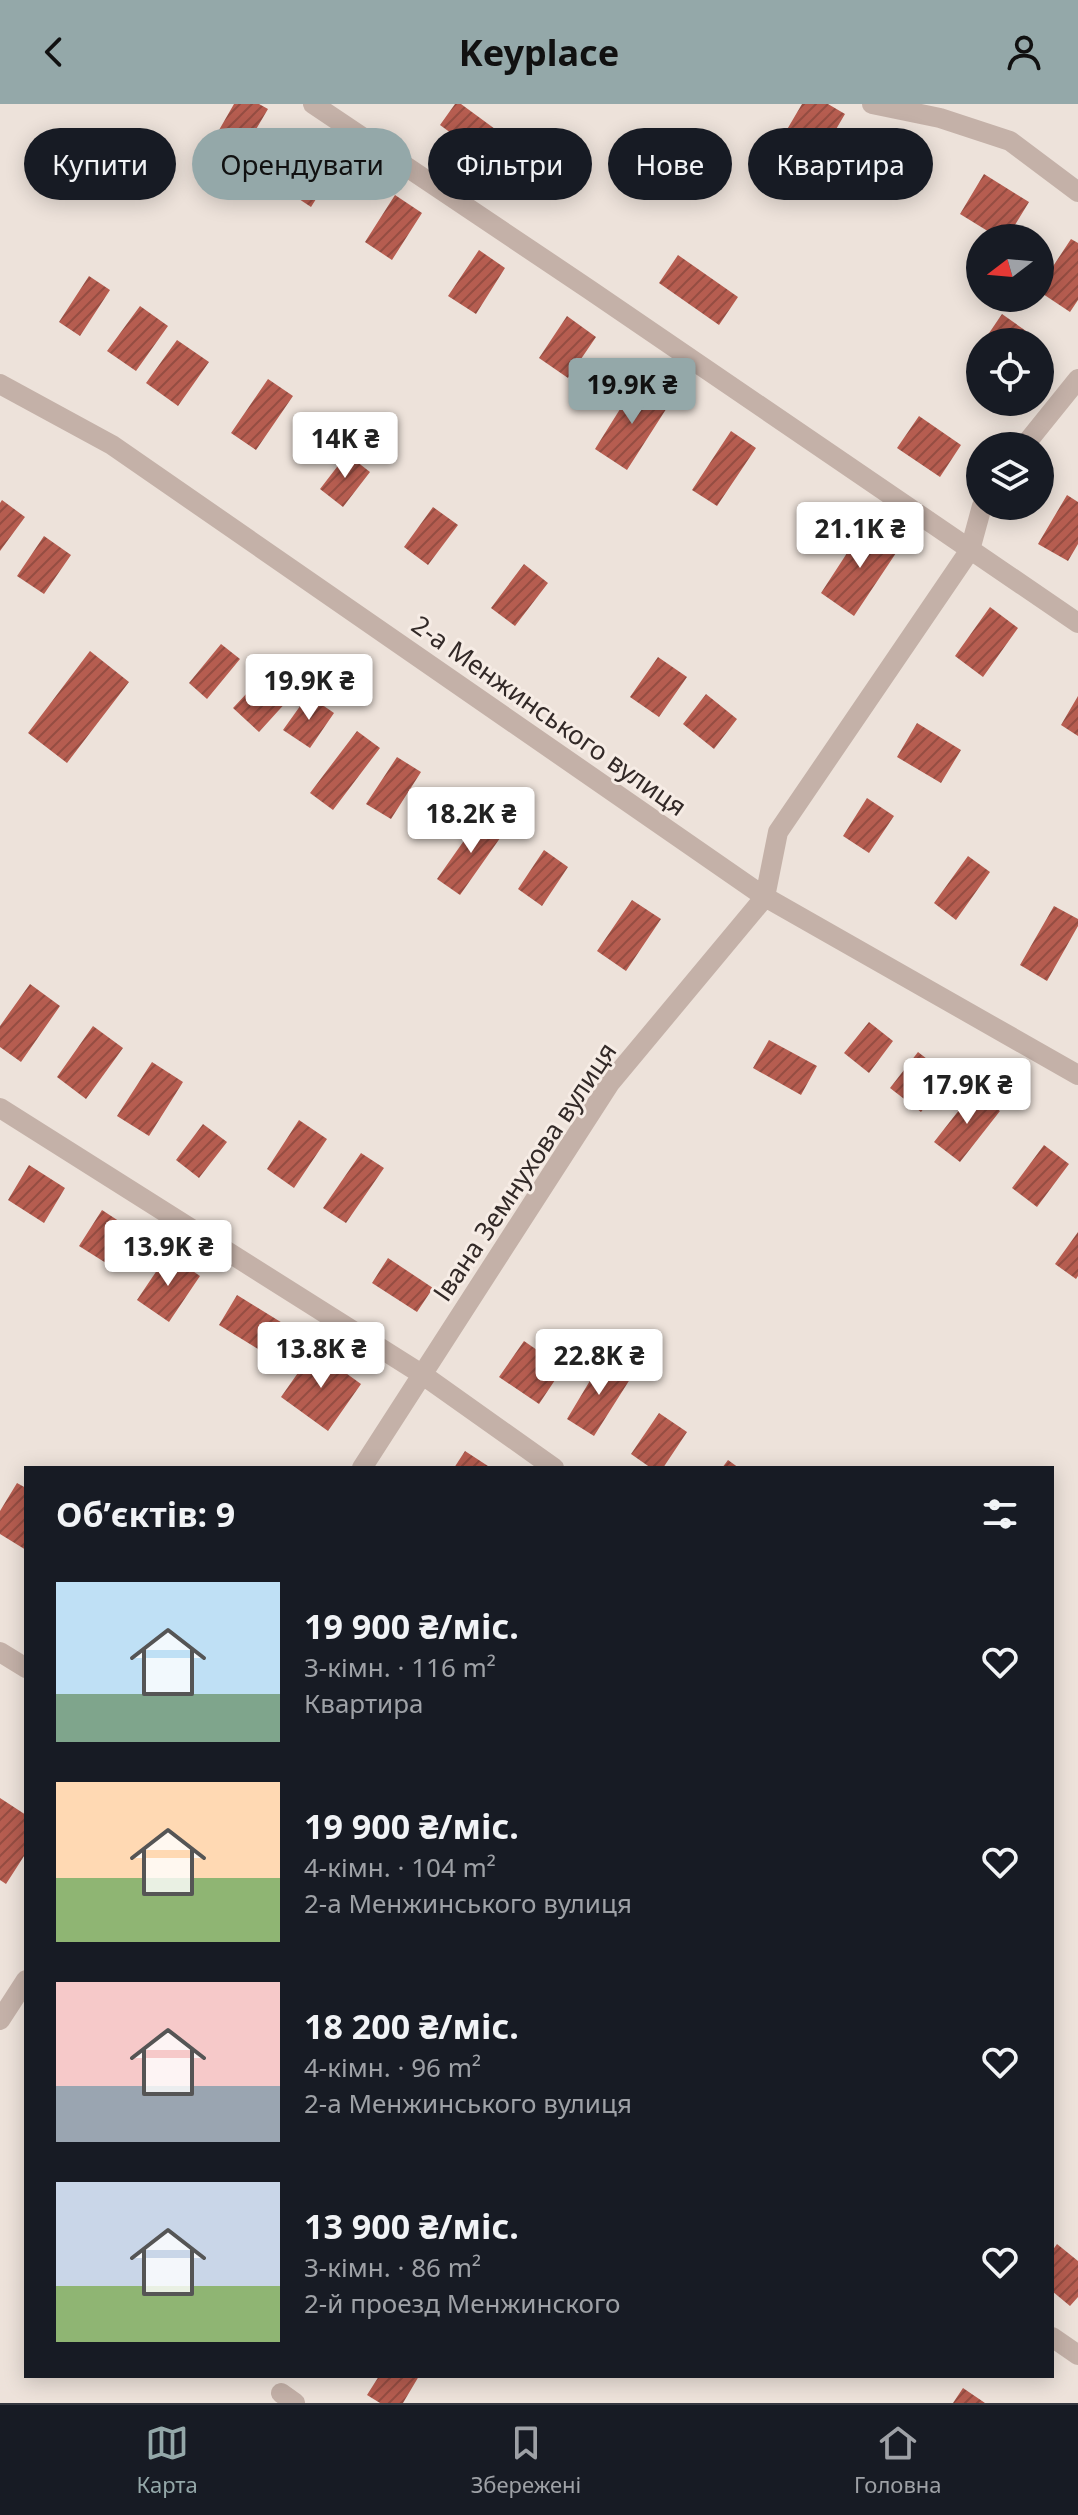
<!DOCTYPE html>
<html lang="uk">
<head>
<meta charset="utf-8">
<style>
	body { margin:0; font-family:"Noto Sans",sans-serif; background:#242831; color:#f1f3f6; height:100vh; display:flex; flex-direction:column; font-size:30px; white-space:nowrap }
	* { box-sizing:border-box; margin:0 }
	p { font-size:26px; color:#9ea1a6 }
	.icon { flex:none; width:44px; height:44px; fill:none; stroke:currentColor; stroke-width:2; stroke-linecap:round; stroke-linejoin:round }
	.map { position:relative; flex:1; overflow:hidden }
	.panel { position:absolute; left:24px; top:1362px; width:1030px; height:912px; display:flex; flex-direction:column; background:#171b24; border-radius:0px; box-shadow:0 4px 20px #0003 }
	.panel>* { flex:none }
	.hud { position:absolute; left:24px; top:24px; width:1030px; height:72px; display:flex; gap:16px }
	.needle { width:52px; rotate:254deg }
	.fabs { position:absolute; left:966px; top:120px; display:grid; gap:16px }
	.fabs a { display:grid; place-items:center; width:88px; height:88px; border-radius:50%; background:#171b24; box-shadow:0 4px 20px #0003; font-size:40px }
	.price { position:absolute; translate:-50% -68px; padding:0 18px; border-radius:8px; background:#fff; color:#222; font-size:26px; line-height:52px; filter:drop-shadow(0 2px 4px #0008) }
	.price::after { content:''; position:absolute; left:50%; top:48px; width:24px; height:18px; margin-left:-12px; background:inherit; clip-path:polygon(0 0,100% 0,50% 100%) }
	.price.selected { background:#94a8a9; color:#111 }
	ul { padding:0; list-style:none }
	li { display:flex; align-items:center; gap:24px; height:200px; padding:0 32px }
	li span { display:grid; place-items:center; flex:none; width:224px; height:160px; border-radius:0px; color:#555 }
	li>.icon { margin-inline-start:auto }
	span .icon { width:96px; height:96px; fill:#fffc; stroke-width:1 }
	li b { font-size:34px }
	h2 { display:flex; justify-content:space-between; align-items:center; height:96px; padding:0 32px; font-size:34px }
	.tag { padding:0 28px; border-radius:36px; background:#171b24; box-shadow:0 4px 20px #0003; font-size:28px; line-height:72px }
	.tag.selected { background:#94a8a9; color:#111 }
	header { display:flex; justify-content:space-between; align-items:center; height:104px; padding:0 32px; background:#94a8a9; color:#111; font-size:36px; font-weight:700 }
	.dock { display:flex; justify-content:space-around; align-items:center; height:112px; border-top:2px solid #363941; background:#171b24; font-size:22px; color:#9ea1a6 }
	.dock a { display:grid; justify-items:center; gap:4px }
	.dock .selected { color:#94a8a9 }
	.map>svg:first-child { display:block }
</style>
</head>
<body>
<header><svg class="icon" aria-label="back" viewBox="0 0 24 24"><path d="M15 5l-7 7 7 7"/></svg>Keyplace<svg class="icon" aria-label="person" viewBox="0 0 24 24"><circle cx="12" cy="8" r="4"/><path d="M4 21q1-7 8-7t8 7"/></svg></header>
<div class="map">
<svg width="1078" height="2299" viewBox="0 0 1078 2299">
	<defs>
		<pattern id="building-hatch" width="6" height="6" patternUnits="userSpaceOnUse" patternTransform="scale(2)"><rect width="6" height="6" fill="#b65d50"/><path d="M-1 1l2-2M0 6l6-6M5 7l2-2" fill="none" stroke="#954d42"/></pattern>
	</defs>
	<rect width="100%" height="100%" fill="#ede2da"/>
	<path fill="url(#building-hatch)" d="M234,0h25l9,5 -26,44 -27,-16z
		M455,0h6l56,41 -17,24 -60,-44z
		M802,0h26l17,10 -27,46 -36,-22z
		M317,31l28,18 -34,54 -27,-18z
		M984,70l45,28 -22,36h-8l-39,-24z
		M395,91l27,18 -30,47 -27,-18z
		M1071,135l7,4v57l-8,12 -30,-20v-6z
		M479,146l26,18 -29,46 -28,-18z
		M678,151l60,42 -19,28 -60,-42z
		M89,172l21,14 -30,46 -21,-14z
		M140,202l28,20 -32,45 -29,-20z
		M1002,210l24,17 -7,11h-36z
		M567,212l29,21 -28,41 -29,-20z
		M177,236l32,22 -31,44 -32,-23z
		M980,242v28l-13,-9z
		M268,275l25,17 -37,54 -25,-17z
		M637,278l33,21 -43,67 -32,-21z
		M919,312l42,29 -21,32 -43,-29z
		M731,327l25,17 -39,58 -25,-16z
		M347,350l23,18 -27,35 -23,-18z
		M1067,391l11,7v42l-10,17 -30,-17z
		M2,396l23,17 -25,34v-48z
		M433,403l25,18 -30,40 -24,-18z
		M866,420l34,23 -46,69 -33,-23z
		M44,432l27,19 -27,39 -27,-18z
		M524,460l24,19 -33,43 -24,-18z
		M990,503l28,21 -35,49 -28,-21z
		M221,540l19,15 -33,40 -18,-16z
		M90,547l39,31 -62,81 -39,-30z
		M658,553l29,20 -28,40 -29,-20z
		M264,571l25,24 -30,33 -26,-24z
		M706,590l31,25 -23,30 -31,-25z
		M308,591l26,18 -24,35 -27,-18z
		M1078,592v40l-17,-11z
		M917,619l44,27 -20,33 -44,-26z
		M357,627l23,17 -47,62 -23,-17z
		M397,653l24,15 -30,47 -25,-15z
		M867,694l27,18 -25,37 -26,-17z
		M482,711l23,16 -45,64 -23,-16z
		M544,746l24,17 -26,39 -24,-17z
		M968,752l22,16 -34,48 -22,-17z
		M632,796l29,19 -35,52 -29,-20z
		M1054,802l24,13v7l-31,55 -27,-16z
		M30,880l30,22 -39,56 -21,-15v-21z
		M869,918l24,19 -24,32 -25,-20z
		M93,922l30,22 -37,51 -29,-22z
		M769,936l48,26 -16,29 -48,-27z
		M918,948l31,24 -28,36 -31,-24z
		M152,958l31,20 -34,54 -32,-20z
		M974,987l26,20 -40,51 -26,-20z
		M299,1016l28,19 -33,49 -27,-19z
		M203,1020l24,18 -28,36 -23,-18z
		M1044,1041l25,19 -32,43 -25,-19z
		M361,1049l23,15 -38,55 -23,-15z
		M29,1061l36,23 -21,35 -36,-23z
		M102,1106l35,23 -23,35 -35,-22z
		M1078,1128v44l-2,3 -21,-15z
		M168,1150l32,22 -31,46 -32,-22z
		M388,1154l45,30 -16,24 -45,-29z
		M237,1191l47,29 -18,30 -47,-29z
		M524,1237l39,27 -24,36 -40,-27z
		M314,1246l47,34 -33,47 -47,-34z
		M603,1255l29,17 -38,60 -27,-17z
		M659,1309l28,19 -24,36h-12l-20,-14z
		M465,1347l26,17h-37z
		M728,1356l11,8h-17z
		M17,1379l9,5v62l-26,-16v-23z
		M0,1694l26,17v38l-20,31 -6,-4z
		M1057,2140l21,17v36l-8,9 -18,-15v-40z
		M379,2272h40l-16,27h-23l-13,-8z
		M963,2284l22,15h-32z"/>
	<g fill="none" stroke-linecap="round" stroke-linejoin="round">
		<path stroke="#c4b1a8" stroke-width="20" d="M313,0l277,186 488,333
			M872,0l68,14 70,23 68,51
			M0,280l112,61 653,452 313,178
			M1024,342l54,-67
			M0,1004l423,267 131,93
			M362,1364l248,-385 155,-186 13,-65 192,-282 12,-44
			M0,1548l26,16
			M0,1916l26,-40
			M1052,2233l26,18
			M281,2289l14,10"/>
	</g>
	<g text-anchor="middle" stroke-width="6" stroke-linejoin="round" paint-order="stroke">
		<g font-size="26" fill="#322927" stroke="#f6ece5">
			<text transform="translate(549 612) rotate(35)" y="9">2-а Менжинського вулиця</text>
			<text transform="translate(525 1068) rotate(-56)" y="9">Івана Земнухова вулиця</text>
		</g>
	</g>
</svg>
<div class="fabs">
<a><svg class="needle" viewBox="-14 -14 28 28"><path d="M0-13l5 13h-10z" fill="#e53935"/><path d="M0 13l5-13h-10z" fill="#9ea1a6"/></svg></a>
<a><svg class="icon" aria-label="locate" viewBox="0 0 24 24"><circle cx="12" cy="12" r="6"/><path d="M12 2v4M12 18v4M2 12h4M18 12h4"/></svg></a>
<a><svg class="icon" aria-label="layers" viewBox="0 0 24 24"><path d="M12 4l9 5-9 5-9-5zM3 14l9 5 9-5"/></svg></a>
</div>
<b class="price selected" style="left:632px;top:322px">19.9K ₴</b>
<b class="price" style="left:345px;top:376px">14K ₴</b>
<b class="price" style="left:860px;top:466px">21.1K ₴</b>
<b class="price" style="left:309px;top:618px">19.9K ₴</b>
<b class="price" style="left:471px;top:751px">18.2K ₴</b>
<b class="price" style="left:967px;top:1022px">17.9K ₴</b>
<b class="price" style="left:168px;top:1184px">13.9K ₴</b>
<b class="price" style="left:321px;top:1286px">13.8K ₴</b>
<b class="price" style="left:599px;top:1293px">22.8K ₴</b>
<div class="hud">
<a class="tag">Купити</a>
<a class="tag selected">Орендувати</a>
<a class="tag">Фільтри</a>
<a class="tag">Нове</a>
<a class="tag">Квартира</a>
</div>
<section class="panel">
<h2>Об’єктів: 9<svg class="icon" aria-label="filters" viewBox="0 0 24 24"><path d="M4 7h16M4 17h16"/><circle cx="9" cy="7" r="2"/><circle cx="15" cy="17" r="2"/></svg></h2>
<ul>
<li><span style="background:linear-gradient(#bfe0f5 70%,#7fa58c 0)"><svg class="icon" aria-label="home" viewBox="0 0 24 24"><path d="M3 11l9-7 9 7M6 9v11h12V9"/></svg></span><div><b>19 900 ₴/міс.</b><p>3-кімн. · 116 m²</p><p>Квартира</p></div><svg class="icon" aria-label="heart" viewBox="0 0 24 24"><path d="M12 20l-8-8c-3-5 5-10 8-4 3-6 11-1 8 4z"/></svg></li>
<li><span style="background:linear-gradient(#ffd9b3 60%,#8fb573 0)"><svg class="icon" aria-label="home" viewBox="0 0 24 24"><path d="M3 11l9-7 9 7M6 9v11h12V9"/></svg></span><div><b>19 900 ₴/міс.</b><p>4-кімн. · 104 m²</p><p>2-а Менжинського вулиця</p></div><svg class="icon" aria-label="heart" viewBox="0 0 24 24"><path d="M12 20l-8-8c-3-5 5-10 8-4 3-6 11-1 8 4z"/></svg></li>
<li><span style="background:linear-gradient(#f6c9c9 65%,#9aa5b1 0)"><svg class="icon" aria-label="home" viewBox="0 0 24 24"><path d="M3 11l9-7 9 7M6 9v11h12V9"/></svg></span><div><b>18 200 ₴/міс.</b><p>4-кімн. · 96 m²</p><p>2-а Менжинського вулиця</p></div><svg class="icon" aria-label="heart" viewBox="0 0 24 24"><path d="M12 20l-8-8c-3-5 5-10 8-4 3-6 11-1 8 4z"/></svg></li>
<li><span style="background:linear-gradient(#c9d6e8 65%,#8fb573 0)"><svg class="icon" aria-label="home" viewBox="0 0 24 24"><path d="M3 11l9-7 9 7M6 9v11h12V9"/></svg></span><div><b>13 900 ₴/міс.</b><p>3-кімн. · 86 m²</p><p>2-й проезд Менжинского</p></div><svg class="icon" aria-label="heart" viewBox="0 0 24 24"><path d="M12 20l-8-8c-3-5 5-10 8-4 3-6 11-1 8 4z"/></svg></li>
</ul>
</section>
</div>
<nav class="dock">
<a class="selected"><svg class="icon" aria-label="map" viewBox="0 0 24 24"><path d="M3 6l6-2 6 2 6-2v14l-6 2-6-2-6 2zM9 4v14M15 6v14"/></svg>Карта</a>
<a><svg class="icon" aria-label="saved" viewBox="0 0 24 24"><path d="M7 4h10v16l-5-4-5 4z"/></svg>Збережені</a>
<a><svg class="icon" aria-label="home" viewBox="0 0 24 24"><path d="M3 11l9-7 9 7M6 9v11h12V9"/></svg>Головна</a>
</nav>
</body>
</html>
